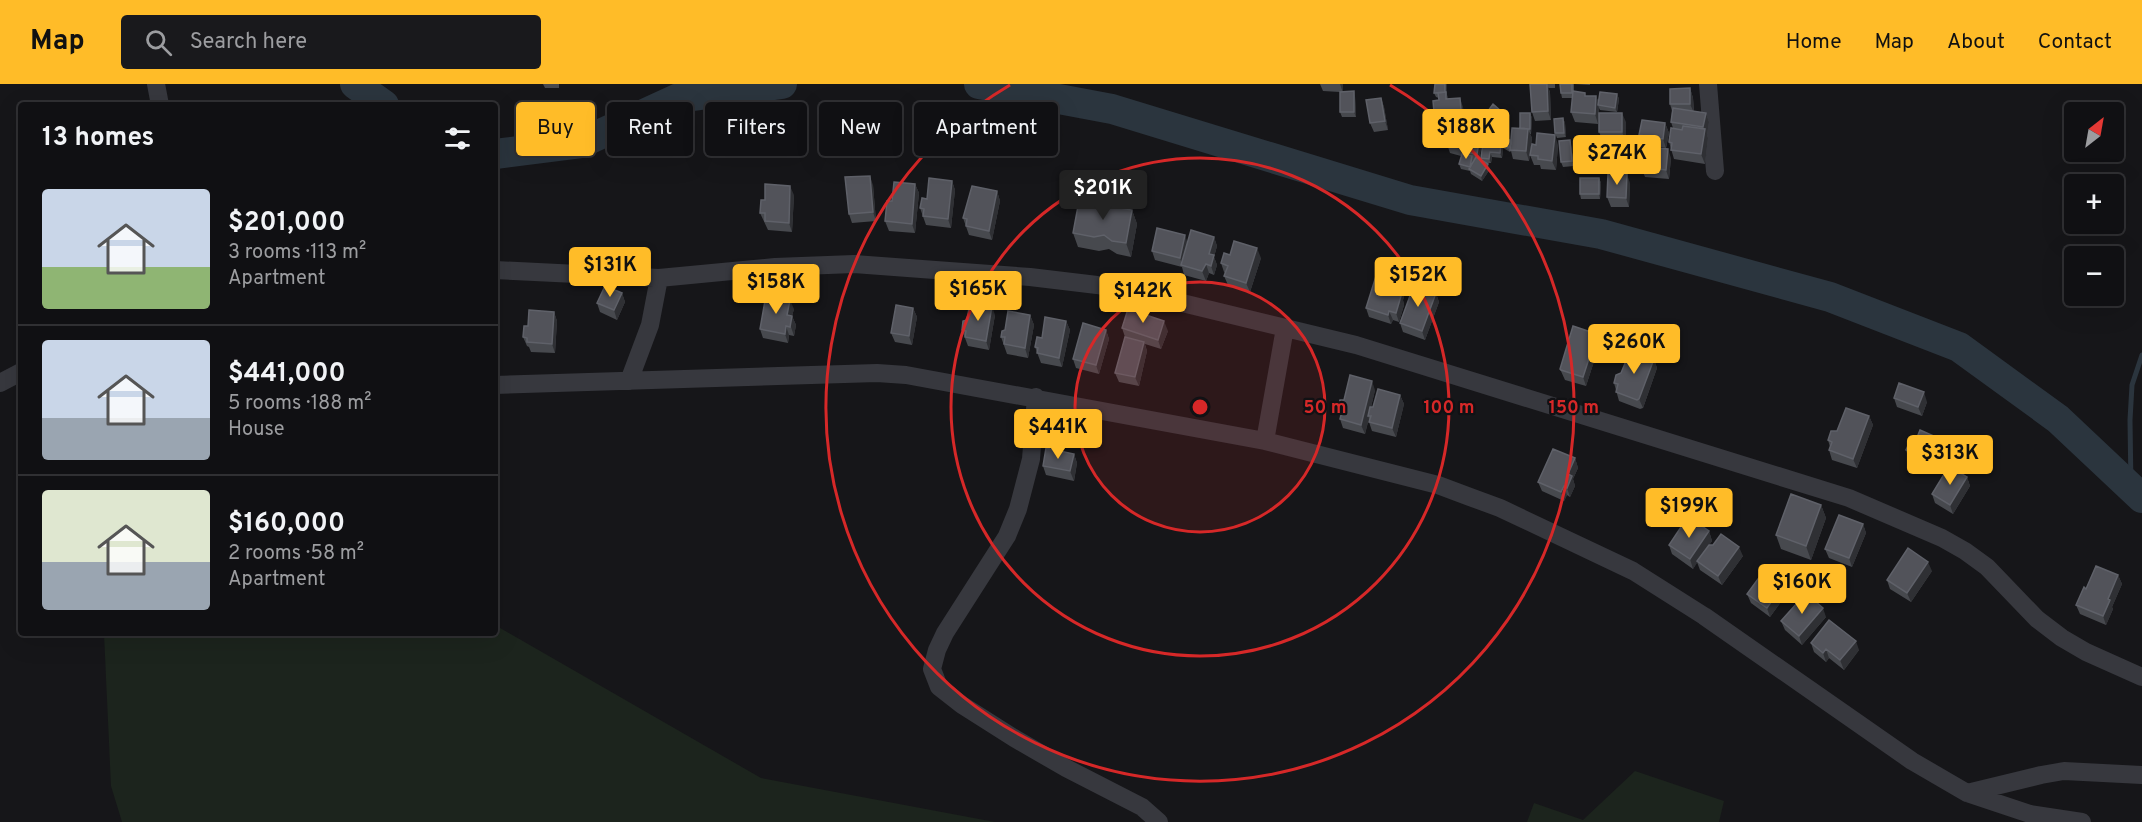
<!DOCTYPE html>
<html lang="en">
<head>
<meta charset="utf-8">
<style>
	body { margin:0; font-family:Overpass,sans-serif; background:#19191c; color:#f1f3f6; height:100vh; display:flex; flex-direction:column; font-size:22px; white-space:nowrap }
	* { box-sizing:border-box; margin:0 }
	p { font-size:20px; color:#9c9da0 }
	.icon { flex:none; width:33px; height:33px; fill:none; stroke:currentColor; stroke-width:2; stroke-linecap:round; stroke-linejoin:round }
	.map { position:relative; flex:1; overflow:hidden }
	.side { position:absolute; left:18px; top:18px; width:480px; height:534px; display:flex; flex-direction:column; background:#101013; border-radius:6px; box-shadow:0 6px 24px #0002,0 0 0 2px #303033 }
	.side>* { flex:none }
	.guide { position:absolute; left:516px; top:18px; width:570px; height:54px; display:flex; gap:12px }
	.needle { width:39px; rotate:31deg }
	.tools { position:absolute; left:2064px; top:18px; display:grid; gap:12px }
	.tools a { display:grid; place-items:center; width:60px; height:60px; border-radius:6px; background:#101013; box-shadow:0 6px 24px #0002,0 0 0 2px #303033; font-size:30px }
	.price { position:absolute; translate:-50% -51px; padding:0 14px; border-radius:6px; background:#ffbc28; color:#111; font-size:20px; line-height:39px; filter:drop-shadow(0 2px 3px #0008) }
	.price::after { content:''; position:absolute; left:50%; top:36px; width:18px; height:14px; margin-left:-9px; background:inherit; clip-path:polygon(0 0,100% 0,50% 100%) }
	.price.selected { background:#222; color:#fff }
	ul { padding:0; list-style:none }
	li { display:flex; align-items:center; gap:18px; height:150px; padding:0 24px }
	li+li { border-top:2px solid #303033 }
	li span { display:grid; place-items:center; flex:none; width:168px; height:120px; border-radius:6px; color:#555 }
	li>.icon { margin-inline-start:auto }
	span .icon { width:72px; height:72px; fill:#fffc; stroke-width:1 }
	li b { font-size:26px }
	h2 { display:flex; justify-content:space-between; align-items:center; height:72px; padding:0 24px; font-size:26px }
	.pill { padding:0 21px; border-radius:6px; background:#101013; box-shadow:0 6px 24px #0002,0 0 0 2px #303033; font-size:21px; line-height:54px }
	.pill.selected { background:#ffbc28; color:#111 }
	header { display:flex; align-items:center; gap:36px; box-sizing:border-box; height:84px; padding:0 30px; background:#ffbc28; color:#111 }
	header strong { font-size:28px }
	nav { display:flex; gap:33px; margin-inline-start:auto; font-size:21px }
	.search { width:420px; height:54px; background:#19191c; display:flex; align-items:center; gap:15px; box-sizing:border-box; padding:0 21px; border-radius:6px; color:#9c9da0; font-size:22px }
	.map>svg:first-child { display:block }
</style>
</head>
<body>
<header>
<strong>Map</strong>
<div class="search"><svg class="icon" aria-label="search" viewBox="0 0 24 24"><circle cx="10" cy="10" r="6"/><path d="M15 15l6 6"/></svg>Search here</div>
<nav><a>Home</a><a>Map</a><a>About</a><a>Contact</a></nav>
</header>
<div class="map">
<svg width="2142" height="738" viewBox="0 0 2142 738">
	<rect width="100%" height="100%" fill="#161619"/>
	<path fill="#1c241d" d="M495,541l266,153 234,44h-873l-11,-36 -7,-152 391,-1z
		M1635,687l89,30 -5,21h-192l7,-19 49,17z"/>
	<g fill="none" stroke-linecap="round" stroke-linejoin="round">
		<path stroke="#2b353e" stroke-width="5" d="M2131,404l-1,-68 2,-35 10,-30"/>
		<path stroke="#2b353e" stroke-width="30" d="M355,0l29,21
			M979,0l133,25 298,91 191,34 229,63 129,50 99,72 84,79
			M495,70l86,-11 98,-45 103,-14"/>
		<path stroke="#37383e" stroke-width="18" d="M156,0l4,21
			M1708,0l7,87
			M495,186l164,8 116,-11 79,-3 176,13 67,8 44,8 215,52 493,153 93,40 23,13 22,16 50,52 25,19 24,14 56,25
			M629,297l21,-56 9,-47
			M0,299l21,-11
			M495,301l382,-12 29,2 359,66 173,44 32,12 30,11 133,63 71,45 208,145 55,32 63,21 52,8
			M1036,313l-5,62 -13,50 -11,27 -62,97 -8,17 -5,19 7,18 23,18 52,33 52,30 76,39 17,15
			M1265,357l20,-113
			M1967,709l74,-18 23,-4 78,4"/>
	</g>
	<path fill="#47494e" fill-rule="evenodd" d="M543,0h16v4h-14z
		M1320,0h23v7l12,5 1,21h-14l-2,-5v-20l-17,-1z
		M1530,0h25v4h-7l2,4 1,28 -16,1 -3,-9z
		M1560,0h14v7l12,5h10l3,7 18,-9 2,5 -2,13 -17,-2 -1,-2 -1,16 -23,-2 -4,-10 2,-14h-11l-1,-5z
		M1574,0h16v1z
		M1447,2v9l1,4 15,8 1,11h1l3,7 15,2 7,-4 -4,-3 -1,-5 16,-4 2,4 -6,9 9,5 -1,9 6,3 19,-28 2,5 -1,16h-1l2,4 -3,23 -16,-2 -2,-8 -1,1 -7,-4 -2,-3 2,4 -1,9 -10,-1 -1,6h-5l4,6 -8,12 -11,-7 -1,-3 -9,-2 -2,-5 2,-8 -11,-3 -3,-9 5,-24 -15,1 -3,-9 5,-12v-2l-3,-1 -2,-4zM1481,54l2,4 -2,16 1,3 -3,-2 2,-11 -2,-5 2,1z
		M1690,4l3,10 1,13 12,2 3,9 -2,13 1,3 -3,26 -31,-5 -5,-17 4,-14 -2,-6 1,-11 -2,-7z
		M1381,14l3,9 4,23 -14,2 -4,-9z
		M1563,34l2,5 1,14 -9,1 -2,-5z
		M1626,38v16l8,5 -2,19 -14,-2 -2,-5 2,-14h-15l-4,-9z
		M1665,39l4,10 -3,15 -23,-4 -4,-9z
		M1558,61l-2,25 -15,-1 -1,-4h-6l-4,-10z
		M1571,61l3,21 -11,1 -2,-5z
		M1671,74l-2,21 -24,-2 -4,-10z
		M1599,94l2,5 -1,16h-19l-1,-5z
		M952,97l3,9 -4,38 -25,-3 -6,-17 7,-9z
		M1630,99l-1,24h-18l-4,-10z
		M915,100l4,9 -4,40 -26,-2 -4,-10 7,-20z
		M873,101l3,36 -24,2 -3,-9z
		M997,107l3,10 -8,39 -23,-5 -6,-17z
		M794,111l-2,37 -24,-2 -8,-17 5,-13z
		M1103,122l29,4 5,14 -6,33 -14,-3 -8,-5 -10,2 -21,-4 -5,-14z
		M1214,153l3,9 -3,11 3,8 -3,10 -5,-2 -3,8 -22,-6 -2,-8 -27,-7 -3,-9z
		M1230,171l31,3 -11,34 -22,-7 -4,-9 1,-3 -1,-1 -3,-9z
		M1402,197l4,9 -3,10 1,5 -5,17 -6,-2 -2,4 -22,-7 -3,-9z
		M622,209l3,9 -8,18 -17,-8 -3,-9z
		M1436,209l3,9 -14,38 -22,-8 -3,-9z
		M913,224l4,9 -5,28 -17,-3 -4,-9z
		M794,225l-2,7 4,9 -2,11 -5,-1 -1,8 -25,-5 -3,-9z
		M554,228l3,9 -2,32 -24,-1 -2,-5 -2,-1 -4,-9 5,-11z
		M995,231l-6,35 -21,-4 -6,-16z
		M1030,231l4,10 -6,33 -21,-4 -6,-17 4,-7z
		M1066,237l4,9 -8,37 -21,-4 -6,-16 7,-9z
		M1122,244l46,3 -7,18 -16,-5 2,7 -8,35 -20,-4 -4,-9 10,-36z
		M1106,246l3,9 -10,35 -23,-6 -3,-9z
		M1600,259l-14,43 -21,-6 -5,-11z
		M1654,275l3,9 -14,40 -3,1 -21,-8 -5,-18z
		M1375,306l-4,17h2l27,-12 4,9 -8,33 -24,-6 -3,-9v-4l-4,16 -22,-6 -3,-9v-3l-2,-8 6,-8z
		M1894,314l33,4 -5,14 -25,-9z
		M1869,332l4,9 -16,43 -25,-8 -3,-10 1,-3 -2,-7 9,-9z
		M1916,356l34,11 -9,22 -32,-14 -3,-9z
		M1074,370l3,9 -3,18 -28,-6 -3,-9z
		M1575,374l3,10 -5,11 2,7 -5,11 -3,-2 -3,6 -22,-10 -4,-9z
		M1967,393l3,9 -17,28 -18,-11 -3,-9z
		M1821,421l5,13 -15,42 -30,-11 -5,-14z
		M1863,440l3,9 -14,34 -23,-9 -4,-9z
		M1686,446l23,1 3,10 -3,4 34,11 -21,29 -22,-15 -3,-8 -4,7 -21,-15 -3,-9z
		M1932,487l-21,31 -21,-13 -3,-9z
		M2118,491l4,9 -10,23 1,2 -7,16 -26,-11 -4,-9 10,-16z
		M1789,507l-19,26 -19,-14 -4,-9z
		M1826,533l-24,28 -17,-15 -4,-9z
		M1811,559l48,7 -15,20 -15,-12 -3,4 -12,-10z"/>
	<path fill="#2f3034" d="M1340,0h3v9z
		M1445,0h2v11l2,7 1,6 -5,-14z
		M1547,0l3,8 1,28 -3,-9z
		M1690,4l3,10 1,15 -4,-9z
		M1354,7l1,5 1,21 -2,-5z
		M1617,10l2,5 -2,13 -2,-4z
		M1596,12l4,10 -2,-1 1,3 -1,16 -3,-10z
		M1381,14l3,9 4,23 -3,-9z
		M1460,14l3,9 1,12 -3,-9z
		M1501,27l2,4 -7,10 1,3 -3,12 1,4 -2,-5 2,-13 -2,-5z
		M1530,29l2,5 -1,16 -1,-5z
		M1622,29l4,9v19l-4,-9z
		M1706,29l3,9 -2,13 1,3 -3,26 -4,-10 4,-23 -2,-4z
		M1465,34l3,10 -5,28 -4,-9z
		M1563,34l2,5 1,14 -2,-4z
		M1481,39l2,4 -2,17 -2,-5z
		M1665,39l4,10 -3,15 -3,-9z
		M1504,41l2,4 -3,17 -1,-5z
		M1528,45l4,9 -3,23 -3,-10z
		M1555,51l3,10 -2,25 -4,-9z
		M1632,54l2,5 -2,19 -2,-4z
		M1570,56l1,5 3,21 -2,-5z
		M1479,59l2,5 -2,11 -2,-5z
		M1501,60l2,5 -1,9 -2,-5z
		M1668,65l3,9 -2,21 -3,-9z
		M1490,68l2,5 -1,6 -2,-4z
		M1488,80l2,5 -8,12 -1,-5z
		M1627,90l3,9 -1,24 -3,-9z
		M870,92l3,9 3,36 -3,-9z
		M1599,94l2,5 -1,16 -1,-5z
		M952,97l3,9 -4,38 -3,-9z
		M915,100l4,9 -4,40 -3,-9z
		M790,102l4,9 -2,37 -3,-9z
		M997,107l3,10 -8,39 -3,-9z
		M1132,126l5,14 -6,33 -5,-14z
		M1185,151l3,9 -5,23 -3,-9z
		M1214,153l3,9 -3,11 3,8 -3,10 -3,-9 -2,-12z
		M1257,164l4,10 -11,34 -4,-9z
		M1206,180l3,9 -3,8 -4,-10z
		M1402,197l4,9 -3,10 1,5 -5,17 -3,-9 2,-18z
		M622,209l3,9 -8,18 -3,-10z
		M1436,209l3,9 -14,38 -3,-9z
		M790,216l4,9 -2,7 4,9 -2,11 -7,-21z
		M992,222l3,9 -6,35 -3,-9z
		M913,224l4,9 -5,28 -3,-9z
		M1389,227l4,9 -2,4 -3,-9z
		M554,228l3,9 -2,32 -3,-9z
		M1030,231l4,10 -6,33 -3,-10z
		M1066,237l4,9 -8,37 -3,-9z
		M1164,237l4,10 -7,18 -3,-9z
		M786,242l3,9 -1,8 -3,-9z
		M1106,246l3,9 -10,35 -3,-9z
		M1597,250l3,9 -14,43 -3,-9z
		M1144,258l3,9 -8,35 -4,-9z
		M1654,275l3,9 -14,40 -4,-9z
		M1372,297l3,9 -6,26h-1l1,2 -4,16 -4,-9z
		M1924,308l3,10 -5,14 -4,-9z
		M1400,311l4,9 -8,33 -4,-9z
		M1869,332l4,9 -16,43 -4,-9z
		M1947,358l3,9 -9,22 -4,-9z
		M1074,370l3,9 -3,18 -4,-10z
		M1575,374l3,10 -5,11 2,7 -5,11 -3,-9 1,-14z
		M1967,393l3,9 -17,28 -3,-9z
		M1564,402l3,9 -3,6 -3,-9z
		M1821,421l5,13 -15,42 -5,-14z
		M1863,440l3,9 -14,34 -3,-9z
		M1709,447l3,10 -19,28 -3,-10z
		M1739,463l4,9 -21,29 -4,-9z
		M1928,478l4,9 -21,31 -4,-9z
		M2118,491l4,9 -10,23 1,2 -7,16 -3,-9 5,-17z
		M1785,498l4,9 -19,26 -3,-9z
		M1823,524l3,9 -24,28 -3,-9z
		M1856,557l3,9 -15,20 -4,-10z
		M1826,565l3,9 -3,4 -3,-9z"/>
	<path fill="#52535a" stroke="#5f6169" stroke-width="1.5" d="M1435,0h10v8l-11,1z
		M1530,0h17l1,27 -16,1z
		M1560,0h12v9h-11z
		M1690,4v16h-20v-15z
		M1354,7v21h-14v-20z
		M1573,7l12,2v3h11l-1,18 -24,-2z
		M1446,8v7l14,-1 1,12 -27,2 -1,-11 6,-1 -1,-7z
		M1600,8l17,2 -2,14 -17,-3z
		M1381,14l4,23 -15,2 -4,-23z
		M1493,20l8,7 -8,10 -8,-6z
		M1673,24l33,5 -3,14 -32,-5z
		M1520,29h10v16l-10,-1z
		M1599,29h23v19h-23z
		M1453,32l12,2 -6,29 -12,-3z
		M1563,34l1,15h-9l-1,-14z
		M1642,36l23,3 -2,16 -24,-4z
		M1468,37l13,2 -2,16 -13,-2z
		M1483,38l12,1 -2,16 -12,-1z
		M1497,40l7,1 -2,16 -8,-1z
		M1683,42l22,3 -4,25 -30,-4 1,-7 -3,-1 2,-14 11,2z
		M1512,44l16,1 -2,22 -16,-1z
		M1537,49l18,2 -3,26 -14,-2v-3l-8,-1 2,-11 4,1z
		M1505,53l6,4v3l-3,4 -7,-4z
		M1619,53l13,1 -2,20 -14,-3z
		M1570,56l2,21 -11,1 -2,-21z
		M1465,57l14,2 -2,11 -14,-2z
		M1483,58l18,2 -1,9 -10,-1 -1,7 -8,-1z
		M1644,63l24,2 -2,21 -25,-3z
		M1462,70l10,2 -2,11 -11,-3z
		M1476,73l12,7 -7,12 -12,-7z
		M1608,89l19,1 -1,24 -19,-1z
		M870,92l3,36 -24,2 -4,-37z
		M929,94l23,3 -4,38 -25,-3 1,-7 -4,-1 2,-10 5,1z
		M1580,94h19v16h-19z
		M894,98l21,2 -3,40 -27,-3 2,-20h5z
		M765,100l25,2 -1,37 -24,-2v-8h-5l1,-13h4z
		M972,102l25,5 -8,40 -23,-5 1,-7 -4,-1z
		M1079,117l24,5 2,-3 9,2 -1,2 19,3 -6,33 -14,-2 -8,-6 -10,2 -21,-4z
		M1157,144l28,7 -5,23 -28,-7z
		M1191,146l23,7 -5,17 5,1 -3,11 -5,-2 -4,7 -21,-6z
		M1234,157l23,7 -11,35 -22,-7 4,-10 -7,-3 3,-10 6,2z
		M1377,189l25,8 -4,14 3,1 -5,17 -7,-2 -1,4 -22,-7z
		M1414,201l22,8 -14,38 -22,-8z
		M605,202l17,7 -8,17 -17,-7z
		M766,211l24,5 -3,15 5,1 -2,11 -4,-1 -1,8 -25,-5z
		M970,218l22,4 -6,35 -21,-4 1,-6 -4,-1 1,-9 4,-1z
		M896,221l17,3 -4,28 -18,-3z
		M1128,225l36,12 -6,19 -36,-12z
		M529,226l25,2 -2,32 -25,-2v-4l-4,-1 1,-11h4z
		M1008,227l22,4 -5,33 -21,-4 1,-7h-4l1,-6 3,-1z
		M1045,233l21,4 -7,37 -22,-5 1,-5 -3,-1 2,-10 5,1z
		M1083,239l23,7 -10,35 -23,-6z
		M1573,242l24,8 -14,43 -22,-7 -1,-1z
		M1125,253l19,5 -9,35 -20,-4z
		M1631,265l23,10 -15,40 -2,1 -21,-8 2,-8 -4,-1 2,-8 5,-2z
		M1350,291l22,6 -11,44 -21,-6 2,-8 -4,-3 2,-8h4z
		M1899,299l25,9 -6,15 -24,-9z
		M1378,305l22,6 -8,33 -23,-6 2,-6h-3l2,-9h3z
		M1846,324l23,8 -16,43 -24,-9 3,-8 -4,-2 3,-9h6z
		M1920,346l27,12 -10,22 -31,-14 5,-11 5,1z
		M1046,364l28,6 -4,17 -27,-5z
		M1553,365l22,9 -7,16 4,2 -5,12 -3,-2 -3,6 -23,-10z
		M1949,382l18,11 -17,28 -18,-11z
		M1791,410l30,11 -15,41 -30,-11z
		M1839,431l24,9 -14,34 -24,-9z
		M1693,436l16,11 -19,28 -21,-14 12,-18 5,3z
		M1721,450l18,13 -21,29 -21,-15 12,-16h4z
		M1908,464l20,14 -21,31 -20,-13z
		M2096,482l22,9 -10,24 2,1 -7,16 -27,-11 8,-18 2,2z
		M1766,484l19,14 -18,26 -20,-14z
		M1806,509l17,15 -24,28 -18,-15z
		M1829,536l27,21 -16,19 -14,-11 -3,4 -12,-10z"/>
	<circle cx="1200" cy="323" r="125" fill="#d62828" fill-opacity=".12"/>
	<g fill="none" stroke="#d62828" stroke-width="3">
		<circle cx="1200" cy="323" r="125"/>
		<circle cx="1200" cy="323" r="249"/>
		<path d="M1390 1A374 374 0 1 1 1010 1"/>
	</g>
	<circle cx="1200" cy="323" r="9" fill="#d62828" stroke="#111114" stroke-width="3"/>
	<g font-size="18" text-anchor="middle" font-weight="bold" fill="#d62828" stroke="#111114" stroke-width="4.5" stroke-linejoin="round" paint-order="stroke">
		<text x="1325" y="329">50 m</text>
		<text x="1449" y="329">100 m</text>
		<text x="1574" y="329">150 m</text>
	</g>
</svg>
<div class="tools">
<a><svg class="needle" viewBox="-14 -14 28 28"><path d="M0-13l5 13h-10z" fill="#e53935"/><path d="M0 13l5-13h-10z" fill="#9c9da0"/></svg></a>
<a>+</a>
<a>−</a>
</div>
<b class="price" style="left:1466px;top:76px">$188K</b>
<b class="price" style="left:1617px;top:102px">$274K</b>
<b class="price selected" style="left:1103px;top:137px">$201K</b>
<b class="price" style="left:610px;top:214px">$131K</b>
<b class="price" style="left:1418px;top:224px">$152K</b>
<b class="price" style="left:776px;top:231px">$158K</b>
<b class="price" style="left:978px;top:238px">$165K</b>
<b class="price" style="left:1143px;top:240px">$142K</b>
<b class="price" style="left:1634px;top:291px">$260K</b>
<b class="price" style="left:1058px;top:376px">$441K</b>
<b class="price" style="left:1950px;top:402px">$313K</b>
<b class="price" style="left:1689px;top:455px">$199K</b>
<b class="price" style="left:1802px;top:531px">$160K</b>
<div class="guide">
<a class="pill selected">Buy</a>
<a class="pill">Rent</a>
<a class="pill">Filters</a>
<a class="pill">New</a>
<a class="pill">Apartment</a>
</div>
<section class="side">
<h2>13 homes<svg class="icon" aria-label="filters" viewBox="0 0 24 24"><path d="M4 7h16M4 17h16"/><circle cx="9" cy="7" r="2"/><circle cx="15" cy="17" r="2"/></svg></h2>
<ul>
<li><span style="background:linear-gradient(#c9d6e8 65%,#8fb573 0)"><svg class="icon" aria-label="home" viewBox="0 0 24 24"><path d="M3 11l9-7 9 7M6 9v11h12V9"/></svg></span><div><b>$201,000</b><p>3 rooms · 113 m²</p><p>Apartment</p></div></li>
<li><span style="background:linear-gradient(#c9d6e8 65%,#9aa5b1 0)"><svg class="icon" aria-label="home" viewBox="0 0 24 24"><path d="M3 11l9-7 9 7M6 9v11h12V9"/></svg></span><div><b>$441,000</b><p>5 rooms · 188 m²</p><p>House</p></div></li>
<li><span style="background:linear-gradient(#dfe7d0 60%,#9aa5b1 0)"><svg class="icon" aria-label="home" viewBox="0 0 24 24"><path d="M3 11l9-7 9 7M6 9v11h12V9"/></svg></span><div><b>$160,000</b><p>2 rooms · 58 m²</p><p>Apartment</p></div></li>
</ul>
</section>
</div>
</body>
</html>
